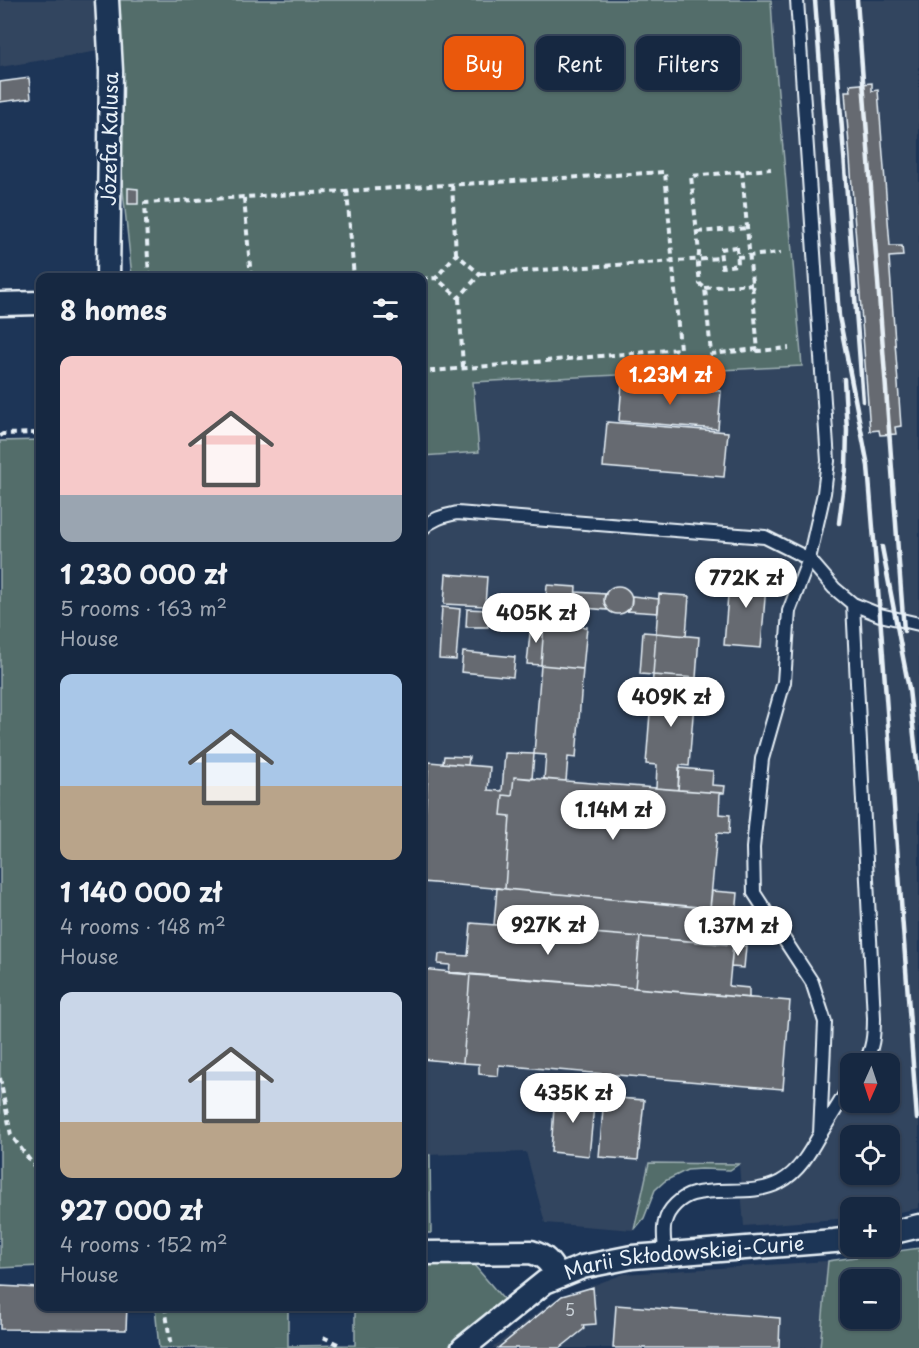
<!DOCTYPE html>
<html lang="en">
<head>
<meta charset="utf-8">
<style>
	body { margin:0; font-family:"Playpen Sans",sans-serif; background:#23344c; color:#f1f3f6; height:100vh; display:flex; flex-direction:column; font-size:22px; white-space:nowrap }
	* { box-sizing:border-box; margin:0 }
	p { font-size:20px; color:#9ea6b1 }
	.icon { flex:none; width:33px; height:33px; fill:none; stroke:currentColor; stroke-width:2; stroke-linecap:round; stroke-linejoin:round }
	.map { position:relative; flex:1; overflow:hidden }
	.sheet { position:absolute; left:36px; top:273px; width:390px; height:1038px; display:flex; flex-direction:column; background:#162841; border-radius:12px; box-shadow:0 2px 4px #0004,0 0 0 2px #35445a }
	.sheet>* { flex:none }
	.guide { position:absolute; left:444px; top:36px; width:384px; height:54px; display:flex; gap:12px }
	.needle { width:39px; rotate:183deg }
	.fabs { position:absolute; left:840px; top:1053px; display:grid; gap:12px }
	.fabs a { display:grid; place-items:center; width:60px; height:60px; border-radius:12px; background:#162841; box-shadow:0 2px 4px #0004,0 0 0 2px #35445a; font-size:30px }
	.price { position:absolute; translate:-50% -51px; padding:0 14px; border-radius:21px; background:#fff; color:#222; font-size:20px; line-height:39px; filter:drop-shadow(0 2px 3px #0008) }
	.price::after { content:''; position:absolute; left:50%; top:36px; width:18px; height:14px; margin-left:-9px; background:inherit; clip-path:polygon(0 0,100% 0,50% 100%) }
	.price.active { background:#ea580c; color:#fff }
	ul { padding:0; list-style:none }
	li { display:grid; align-content:center; gap:12px; height:318px; padding:0 24px }
	li span { display:grid; place-items:center; height:186px; border-radius:12px; color:#555 }
	li>.icon { margin-inline-start:auto }
	span .icon { width:108px; height:108px; fill:#fffc; stroke-width:1 }
	li b { font-size:26px }
	h2 { display:flex; justify-content:space-between; align-items:center; height:72px; padding:0 24px; font-size:26px }
	.tag { padding:0 21px; border-radius:12px; background:#162841; box-shadow:0 2px 4px #0004,0 0 0 2px #35445a; font-size:21px; line-height:54px }
	.tag.active { background:#ea580c; color:#fff }
	.map>svg:first-child { display:block }
</style>
</head>
<body>
<div class="map">
<svg width="919" height="1348" viewBox="0 0 919 1348">
	<rect width="100%" height="100%" fill="#1d3557"/>
	<filter id="ink" filterUnits="userSpaceOnUse"><feTurbulence type="fractalNoise" baseFrequency=".0167" numOctaves="2"/><feDisplacementMap in="SourceGraphic" scale="12" xChannelSelector="R" yChannelSelector="G"/><feConvolveMatrix kernelMatrix="1 2 1 2 8 2 1 2 1" color-interpolation-filters="sRGB"/></filter>
	<g filter="url(#ink)">
		<path fill="#33455f" fill-rule="evenodd" d="M0,0h97l2,51 -99,16z
			M771,0h148v1208l-29,6v-6h-40v10l-106,8 -5,-62 -90,-1 -15,67 -89,-7 -19,-71 -104,3v-699l57,-4 -6,-70 329,-16 -29,-331zM850,1064h40v38h-40zM850,1136h40v38h-40z
			M828,1261l-8,87h-328l64,-49 68,-25z"/>
		<path fill="#526d6b" stroke="#9dafb2" stroke-width="1.5" fill-rule="evenodd" d="M115,0h656l2,35 29,331 -329,16 6,70 -57,4v-178l-290,-1 -9,-87z
			M40,440v826l-40,2v-827z
			M422,1155h8l1,78h-9z
			M649,1163l90,1 -9,6 -29,-1 -14,1 -22,11 -10,9 -11,28 -10,12z
			M919,1248v100h-99l8,-87zM850,1280h40v38h-40z
			M422,1265h52l30,35 -58,48h-287l-4,-41h133v39l67,-1v-38l67,-1z"/>
		<path fill="#666b71" stroke="#e8f1f8" stroke-width="1.5" d="M29,78l2,20 -31,4v-20z
			M872,83v8l6,-1 12,156h12l1,10 -14,1 12,169 -6,1 1,7 -16,1 -1,-5 -9,1 -25,-340h6l-1,-6z
			M128,188l10,1v15h-10z
			M622,383l99,8 -3,38 -99,-8z
			M607,422l121,10 -4,45 -121,-10z
			M730,570l37,3 -6,75 -37,-3z
			M446,574l41,3 -2,29 -41,-2z
			M547,585l29,2 -3,39 -29,-2z
			M604 600a14 14 0 1 1 28 0a14 14 0 1 1-28 0Z
			M576,592l30,2 -2,5 1,6 3,5 -34,-3z
			M659,594l30,2 -3,40 -30,-3z
			M632,596l27,3 -1,14 -30,-2 3,-5z
			M442,607l18,2 -4,51 -17,-1z
			M467,609l21,1v17h-22z
			M531,623l13,1 -3,41 -14,-1z
			M544,624l43,3 -4,42 -42,-4z
			M643,632l13,1 -3,42 -13,-1z
			M656,633l43,4 -3,41 -43,-3z
			M463,652l52,5 -2,20 -52,-5z
			M541,665l42,4 -7,89 -8,-1 -2,24 -22,-2 2,-24 -12,-1z
			M653,675l43,3 -7,88 -9,-1 -2,25 -22,-2 1,-23 -11,-1z
			M505,753l29,1 -2,25 -18,-2 -2,19 -9,-1 -2,20 9,1 -5,73 -83,-7v-28l7,-92 61,5 -2,23 14,1z
			M444,756l25,1 -1,8 -25,-2z
			M679,768l34,3 -1,14 13,1 -1,7 -46,-3z
			M514,777l206,16 -1,21 11,1 -1,19 -12,-1 -7,75 -205,-19 5,-73 -9,-1 2,-20 9,1z
			M497,888l208,20 -3,34 -208,-17z
			M712,891l26,2 -2,23 8,1 -2,20 -39,-3 2,-26h5z
			M471,923l169,14 -5,51 -186,-15 1,-8 -12,-1 1,-10 29,2z
			M640,937l93,8 -4,41 20,2v10l-114,-10z
			M733,945l13,1 -2,22 -13,-1z
			M422,969l48,5 -7,89 -41,-4z
			M470,974l320,27 -7,88 -284,-24 -1,11 -19,-2v-10l-16,-1z
			M555,1092l40,4 -6,60 -38,-4z
			M604,1097l40,3 -6,60 -39,-3z
			M0,1286l40,2v18h87l-1,24 -126,-1z
			M593,1287l3,37 -13,1 1,4 -24,19h-62l64,-52z
			M616,1305l164,13 -1,30h-166z"/>
		<g fill="none" stroke-linecap="round" stroke-linejoin="round">
			<defs>
				<path id="lane" d="M422,529c10,-10 21,-13 35,-16l308,24 44,22 25,29 19,16 21,414c0,17 -1,31 -10,46
					M853,604l27,11 39,9
					M821,1133l29,-47
					M665,1254c0,-10 -3,-23 0,-32 3,-13 16,-25 28,-28 28,-8 59,3 87,-12 19,-10 30,-30 40,-48l5,-112 -13,-40 -58,-89 -1,-45 9,-89 22,-77 5,-71 20,-52 15,-66 4,-32 -31,-461"/>
				<g id="street">
					<path d="M107,0l4,71 -3,207"/>
					<path d="M0,304l40,-1"/>
					<path d="M890,1233l29,-7"/>
					<path d="M422,1253l109,-1c16,5 18,10 27,24"/>
					<path id="s1" d="M463,1348l82,-66 37,-15 50,-10 202,-16 16,-2"/>
				</g>
			</defs>
			<use href="#lane" stroke="#e8f1f8" stroke-width="16"/>
			<use href="#street" stroke="#e8f1f8" stroke-width="27"/>
			<path stroke="#e8f1f8" stroke-width="4" stroke-dasharray="6 4.5" stroke-linecap="butt" d="M742,171l16,180 31,-3
				M452,185l4,68
				M347,191l7,87
				M244,198l7,80
				M697,232l50,-4
				M737,247l1,18 -16,2 -2,-18z
				M737,257l44,-4
				M480,274l241,-16
				M149,278l-4,-75 520,-31 15,177 -258,23
				M422,279l14,-1 20,-24 24,20 -21,24 -23,-20
				M705,288l47,-4
				M459,298l4,70
				M758,349l-47,5 -6,-66 -5,-4 -2,-19 1,-12 -8,-77 80,-7
				M0,436l3,-2 37,-1
				M0,1078l11,57 29,39
				M165,1306l6,42
				M323,1337l17,8 1,3"/>
			<use href="#lane" stroke="#1d3557" stroke-width="12"/>
			<use href="#street" stroke="#1d3557" stroke-width="22"/>
			<path stroke="#e8f1f8" stroke-width="4.5" d="M815,0l24,316 29,150 12,149 37,504
				M832,0l31,401
				M857,0l47,631
				M839,523l7,-54 1,-39 -3,-51
				M882,547l27,142 10,92"/>
		</g>
	</g>
	<g text-anchor="middle" stroke-width="6" stroke-linejoin="round" paint-order="stroke">
		<g font-size="16" fill="#c8d0d6">
			<text x="570" y="1316">5</text>
		</g>
		<g font-size="20" fill="#e8f1f8" stroke="#1d3557">
			<text transform="translate(110 139) rotate(-89)" y="7">Józefa Kalusa</text>
			<text dy="7" stroke="none"><textPath href="#s1" startOffset="248">Marii Skłodowskiej-Curie</textPath></text>
		</g>
	</g>
</svg>
<div class="fabs">
<a><svg class="needle" viewBox="-14 -14 28 28"><path d="M0-13l5 13h-10z" fill="#e53935"/><path d="M0 13l5-13h-10z" fill="#9ea6b1"/></svg></a>
<a><svg class="icon" aria-label="locate" viewBox="0 0 24 24"><circle cx="12" cy="12" r="6"/><path d="M12 2v4M12 18v4M2 12h4M18 12h4"/></svg></a>
<a>+</a>
<a>−</a>
</div>
<b class="price active" style="left:670px;top:406px">1.23M zł</b>
<b class="price" style="left:746px;top:609px">772K zł</b>
<b class="price" style="left:536px;top:644px">405K zł</b>
<b class="price" style="left:671px;top:728px">409K zł</b>
<b class="price" style="left:613px;top:841px">1.14M zł</b>
<b class="price" style="left:548px;top:956px">927K zł</b>
<b class="price" style="left:738px;top:957px">1.37M zł</b>
<b class="price" style="left:573px;top:1124px">435K zł</b>
<div class="guide">
<a class="tag active">Buy</a>
<a class="tag">Rent</a>
<a class="tag">Filters</a>
</div>
<section class="sheet">
<h2>8 homes<svg class="icon" aria-label="filters" viewBox="0 0 24 24"><path d="M4 7h16M4 17h16"/><circle cx="9" cy="7" r="2"/><circle cx="15" cy="17" r="2"/></svg></h2>
<ul>
<li><span style="background:linear-gradient(#f6c9c9 75%,#9aa5b1 0)"><svg class="icon" aria-label="home" viewBox="0 0 24 24"><path d="M3 11l9-7 9 7M6 9v11h12V9"/></svg></span><div><b>1 230 000 zł</b><p>5 rooms · 163 m²</p><p>House</p></div></li>
<li><span style="background:linear-gradient(#a9c7e8 60%,#b9a48a 0)"><svg class="icon" aria-label="home" viewBox="0 0 24 24"><path d="M3 11l9-7 9 7M6 9v11h12V9"/></svg></span><div><b>1 140 000 zł</b><p>4 rooms · 148 m²</p><p>House</p></div></li>
<li><span style="background:linear-gradient(#c9d6e8 70%,#b9a48a 0)"><svg class="icon" aria-label="home" viewBox="0 0 24 24"><path d="M3 11l9-7 9 7M6 9v11h12V9"/></svg></span><div><b>927 000 zł</b><p>4 rooms · 152 m²</p><p>House</p></div></li>
</ul>
</section>
</div>
</body>
</html>
